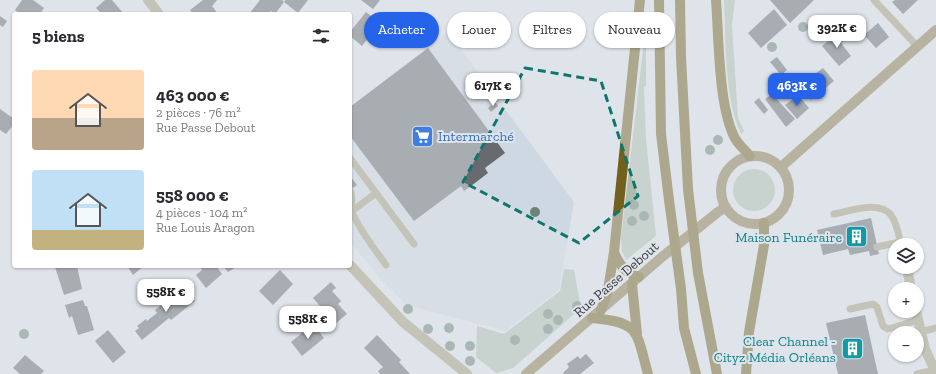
<!DOCTYPE html>
<html lang="fr">
<head>
<meta charset="utf-8">
<style>
	body { margin:0; font-family:"Zilla Slab",serif; background:#f7f7f7; color:#2b2b33; height:100vh; display:flex; flex-direction:column; font-size:15px; white-space:nowrap }
	* { box-sizing:border-box; margin:0 }
	p { font-size:13px; color:#7c7c81 }
	.icon { flex:none; width:22px; height:22px; fill:none; stroke:currentColor; stroke-width:2; stroke-linecap:round; stroke-linejoin:round }
	.map { position:relative; flex:1; overflow:hidden }
	.panel { position:absolute; left:12px; top:12px; width:340px; height:256px; display:flex; flex-direction:column; background:#fff; border-radius:4px; box-shadow:0 1px 3px #0004 }
	.panel>* { flex:none }
	.hud { position:absolute; left:364px; top:12px; width:380px; height:36px; display:flex; gap:8px }
	.buttons { position:absolute; left:888px; top:238px; display:grid; gap:8px }
	.buttons a { display:grid; place-items:center; width:36px; height:36px; border-radius:50%; background:#fff; box-shadow:0 1px 3px #0004; font-size:20px }
	.price { position:absolute; translate:-50% -34px; padding:0 9px; border-radius:8px; background:#fff; color:#222; font-size:13px; line-height:26px; filter:drop-shadow(0 1px 2px #0008) }
	.price::after { content:''; position:absolute; left:50%; top:24px; width:12px; height:9px; margin-left:-6px; background:inherit; clip-path:polygon(0 0,100% 0,50% 100%) }
	.price.selected { background:#2563eb; color:#fff }
	ul { padding:0; list-style:none }
	li { display:flex; align-items:center; gap:12px; height:100px; padding:0 20px }
	li span { display:grid; place-items:center; flex:none; width:112px; height:80px; border-radius:4px; color:#555 }
	li>.icon { margin-inline-start:auto }
	span .icon { width:48px; height:48px; fill:#fffc; stroke-width:1 }
	li b { font-size:17px }
	h2 { display:flex; justify-content:space-between; align-items:center; height:48px; padding:0 20px; font-size:17px }
	.tag { padding:0 14px; border-radius:18px; background:#fff; box-shadow:0 1px 3px #0004; font-size:14px; line-height:36px }
	.tag.selected { background:#2563eb; color:#fff }
	.map>svg:first-child { display:block }
</style>
</head>
<body>
<div class="map">
<svg width="936" height="374" viewBox="0 0 936 374">
	<rect width="100%" height="100%" fill="#dfe4ea"/>
	<path fill="#ced8e2" d="M448,32l126,170 -15,88 -54,41 -99,-26 -22,-22 -34,-41v-135z"/>
	<path fill="#adbdad" d="M724,0h11l-3,25 6,93 6,13 -3,3c-17,-37 -15,-93 -17,-134z
		M644,42h2v44l-2,1 2,52 10,97 -30,24 -4,-9 -1,-14z
		M733 190a21 21 0 1 1 42 0a21 21 0 1 1-42 0Z
		M564,269l10,1 7,38 -68,60 -17,5 -20,-16 1,-31 27,8 56,-43z"/>
	<path fill="#676b70" d="M22,0h11l11,8 -4,6h-20l-5,-4z
		M105,0h7l12,14h-22l-6,-6z
		M203,0h14l-5,6 6,8h-25l-3,-4z
		M260,0h22l2,2 -9,12 -4,-3 -3,3h-19z
		M285,0h23l-10,13 -14,-11z
		M361,0h19l-7,9z
		M770,0h44l-24,23z
		M895,0h23l-15,14 -11,-12z
		M774,9l13,16 -26,23 -13,-15z
		M366,12l14,11 -18,23 -12,-10v-4z
		M0,16l7,5 -4,6 -3,-2z
		M878,23l11,14 -13,11 -12,-13z
		M839,32l6,8 -4,3 10,13 -12,10 -17,-20z
		M428,48l77,105 -20,15 3,5 -13,10 -11,8 -3,-5 -47,35 -64,-85v-29z
		M777,57l10,13 -6,5 -11,-13z
		M823,68l11,13 -23,19 -11,-15z
		M772,94l23,25 -9,8 -21,-28z
		M798,95l11,13 -12,11 -12,-14z
		M759,98l9,12 -4,4 -10,-12z
		M495,102l3,4 -7,6 -3,-4z
		M0,109l14,10v5l-8,10 -6,-4z
		M350,176l7,9 -7,5z
		M871,218l8,36 -9,2 -1,-5 -19,4 -2,-6 -25,6 -6,-25z
		M52,266h25l5,23 -18,6 -9,-28 -2,1z
		M127,266h17l-11,9z
		M200,266h16l6,8 -16,14 -10,-13 6,-5z
		M238,266l-10,6 -4,-5v-1z
		M280,270l13,14 -20,21 -14,-14z
		M331,282l5,6 -4,3 9,10 -3,3 9,10 -12,10 -22,-26z
		M184,287l11,14 -24,19 -2,-2 -27,22 -7,-9 4,-3 -2,-2 9,-7 1,2 10,-8 -2,-3z
		M83,300l2,6h2l7,24 -16,5 -6,-19 -3,2 -4,-13z
		M865,315l13,59h-40l-12,-51z
		M313,324l11,14 -22,18 -11,-14z
		M108,330l18,22 -13,11 -18,-22z
		M377,335l24,25 -2,2 11,12h-30l-2,-3 5,-4 -19,-19z
		M586,354l8,9 -14,11h-16l-1,-1 6,-6 -2,-3 11,-8 2,3z
		M25,355l19,16 -3,3h-21l-7,-6z"/>
	<g fill="none" stroke-linecap="round" stroke-linejoin="round">
		<path stroke="#a59c7c" stroke-width="7" d="M874,0l44,47
			M350,158l64,86
			M350,191c5,7 -1,13 2,21 8,19 22,36 34,53
			M352,211l24,-18
			M834,214c16,-3 45,-14 57,1 6,8 8,21 10,30
			M877,247l23,-5
			M850,309l23,-5 4,3 6,19 5,3 30,-9
			M921,332l15,-4
			M917,374l18,-4"/>
		<path stroke="#a59c7c" stroke-width="10" d="M148,0l11,14
			M350,265l53,57 64,52
			M908,273l3,16
			M916,311l9,38 11,24"/>
		<path stroke="#877948" stroke-width="10" d="M721 190a34 34 0 1 1 68 0a34 34 0 1 1-68 0Z
			M781,167l155,-137
			M526,374l136,-117 56,-45 8,-5"/>
		<path stroke="#72601d" stroke-width="10" d="M659,0l2,134 8,66
			M680,0l1,57 7,132
			M716,0c3,37 2,109 20,140 4,6 10,11 14,16
			M614,252c5,13 12,22 25,25
			M698,273l19,101
			M632,284l5,50
			M681,289l3,39 12,46
			M601,310l7,-20 6,-38 26,-252
			M592,318c49,4 44,14 56,56
			M746,374l3,-42 15,-87v-22"/>
		<path stroke="#72601d" stroke-width="10" d="M688,189l10,84
			M669,200l12,89"/>
	</g>
	<g fill="#6c8475">
		<circle cx="826" cy="26" r="5"/>
		<circle cx="803" cy="27" r="5"/>
		<circle cx="772" cy="47" r="5"/>
		<circle cx="718" cy="140" r="5"/>
		<circle cx="710" cy="150" r="5"/>
		<circle cx="634" cy="205" r="5"/>
		<circle cx="535" cy="212" r="5"/>
		<circle cx="644" cy="216" r="5"/>
		<circle cx="632" cy="221" r="5"/>
		<circle cx="577" cy="306" r="5"/>
		<circle cx="408" cy="309" r="5"/>
		<circle cx="548" cy="314" r="5"/>
		<circle cx="558" cy="320" r="5"/>
		<circle cx="449" cy="328" r="5"/>
		<circle cx="428" cy="329" r="5"/>
		<circle cx="548" cy="329" r="5"/>
		<circle cx="24" cy="334" r="5"/>
		<circle cx="515" cy="340" r="5"/>
		<circle cx="450" cy="346" r="5"/>
		<circle cx="470" cy="346" r="5"/>
		<circle cx="470" cy="361" r="5"/>
	</g>
	<path d="M0 0H936V374H0ZM525,68l76,13 37,115 -59,47 -116,-61z" fill="#dfe4ea" fill-opacity=".55" fill-rule="evenodd"/>
	<path fill="none" stroke="#0f766e" stroke-width="3" stroke-dasharray="8 5" stroke-linejoin="round" d="M525,68l76,13 37,115 -59,47 -116,-61z"/>
	<defs>
		<symbol id="supermarket-square" viewBox="-11 -11 22 22"><rect x="-9" y="-9" width="18" height="18" rx="4" fill="#3f7fe0" stroke="#dfe4ea"/><path d="M-6-5.5h2.5l.6 2H6L4.5 2H-2.5L-4.4-4H-6ZM-1.5 3.2a1.3 1.3 0 1 0 .1 0ZM3 3.2a1.3 1.3 0 1 0 .1 0Z" fill="#fff"/></symbol>
		<symbol id="building-square" viewBox="-11 -11 22 22"><rect x="-9" y="-9" width="18" height="18" rx="4" fill="#0f9aa8" stroke="#dfe4ea"/><path d="M-4-6H4V6H1V3H-1V6H-4ZM-2.5-4.3h1.7v1.8h-1.7ZM.8-4.3h1.7v1.8H.8ZM-2.5-1h1.7V.8h-1.7ZM.8-1h1.7V.8H.8Z" fill="#fff"/></symbol>
	</defs>
	<g fill-rule="evenodd">
		<use href="#supermarket-square" x="410" y="124" width="25" height="25"/>
		<use href="#building-square" x="844" y="224" width="25" height="25"/>
		<use href="#building-square" x="840" y="336" width="25" height="25"/>
	</g>
	<g text-anchor="middle" stroke-width="4" stroke-linejoin="round" paint-order="stroke">
		<g font-size="14" fill="#366cbe" stroke="#dfe4ea" text-anchor="start">
			<text x="438" y="141">Intermarché</text>
		</g>
		<g font-size="14" fill="#0d838f" stroke="#dfe4ea" text-anchor="end">
			<text x="842" y="242">Maison Funéraire</text>
			<text x="836" y="346">Clear Channel -<tspan x="836" dy="16">Cityz Média Orléans</tspan></text>
		</g>
		<g font-size="14" fill="#3b3d3f" stroke="#dfe4ea">
			<text transform="translate(616 279) rotate(-41)" y="5">Rue Passe Debout</text>
		</g>
	</g>
</svg>
<div class="buttons">
<a><svg class="icon" aria-label="layers" viewBox="0 0 24 24"><path d="M12 4l9 5-9 5-9-5zM3 14l9 5 9-5"/></svg></a>
<a>+</a>
<a>−</a>
</div>
<b class="price" style="left:837px;top:49px">392K €</b>
<b class="price" style="left:493px;top:107px">617K €</b>
<b class="price selected" style="left:797px;top:107px">463K €</b>
<b class="price" style="left:166px;top:313px">558K €</b>
<b class="price" style="left:308px;top:340px">558K €</b>
<div class="hud">
<a class="tag selected">Acheter</a>
<a class="tag">Louer</a>
<a class="tag">Filtres</a>
<a class="tag">Nouveau</a>
</div>
<section class="panel">
<h2>5 biens<svg class="icon" aria-label="filters" viewBox="0 0 24 24"><path d="M4 7h16M4 17h16"/><circle cx="9" cy="7" r="2"/><circle cx="15" cy="17" r="2"/></svg></h2>
<ul>
<li><span style="background:linear-gradient(#ffd9b3 60%,#b9a48a 0)"><svg class="icon" aria-label="home" viewBox="0 0 24 24"><path d="M3 11l9-7 9 7M6 9v11h12V9"/></svg></span><div><b>463 000 €</b><p>2 pièces · 76 m²</p><p>Rue Passe Debout</p></div></li>
<li><span style="background:linear-gradient(#bfe0f5 75%,#c2b280 0)"><svg class="icon" aria-label="home" viewBox="0 0 24 24"><path d="M3 11l9-7 9 7M6 9v11h12V9"/></svg></span><div><b>558 000 €</b><p>4 pièces · 104 m²</p><p>Rue Louis Aragon</p></div></li>
</ul>
</section>
</div>
</body>
</html>
